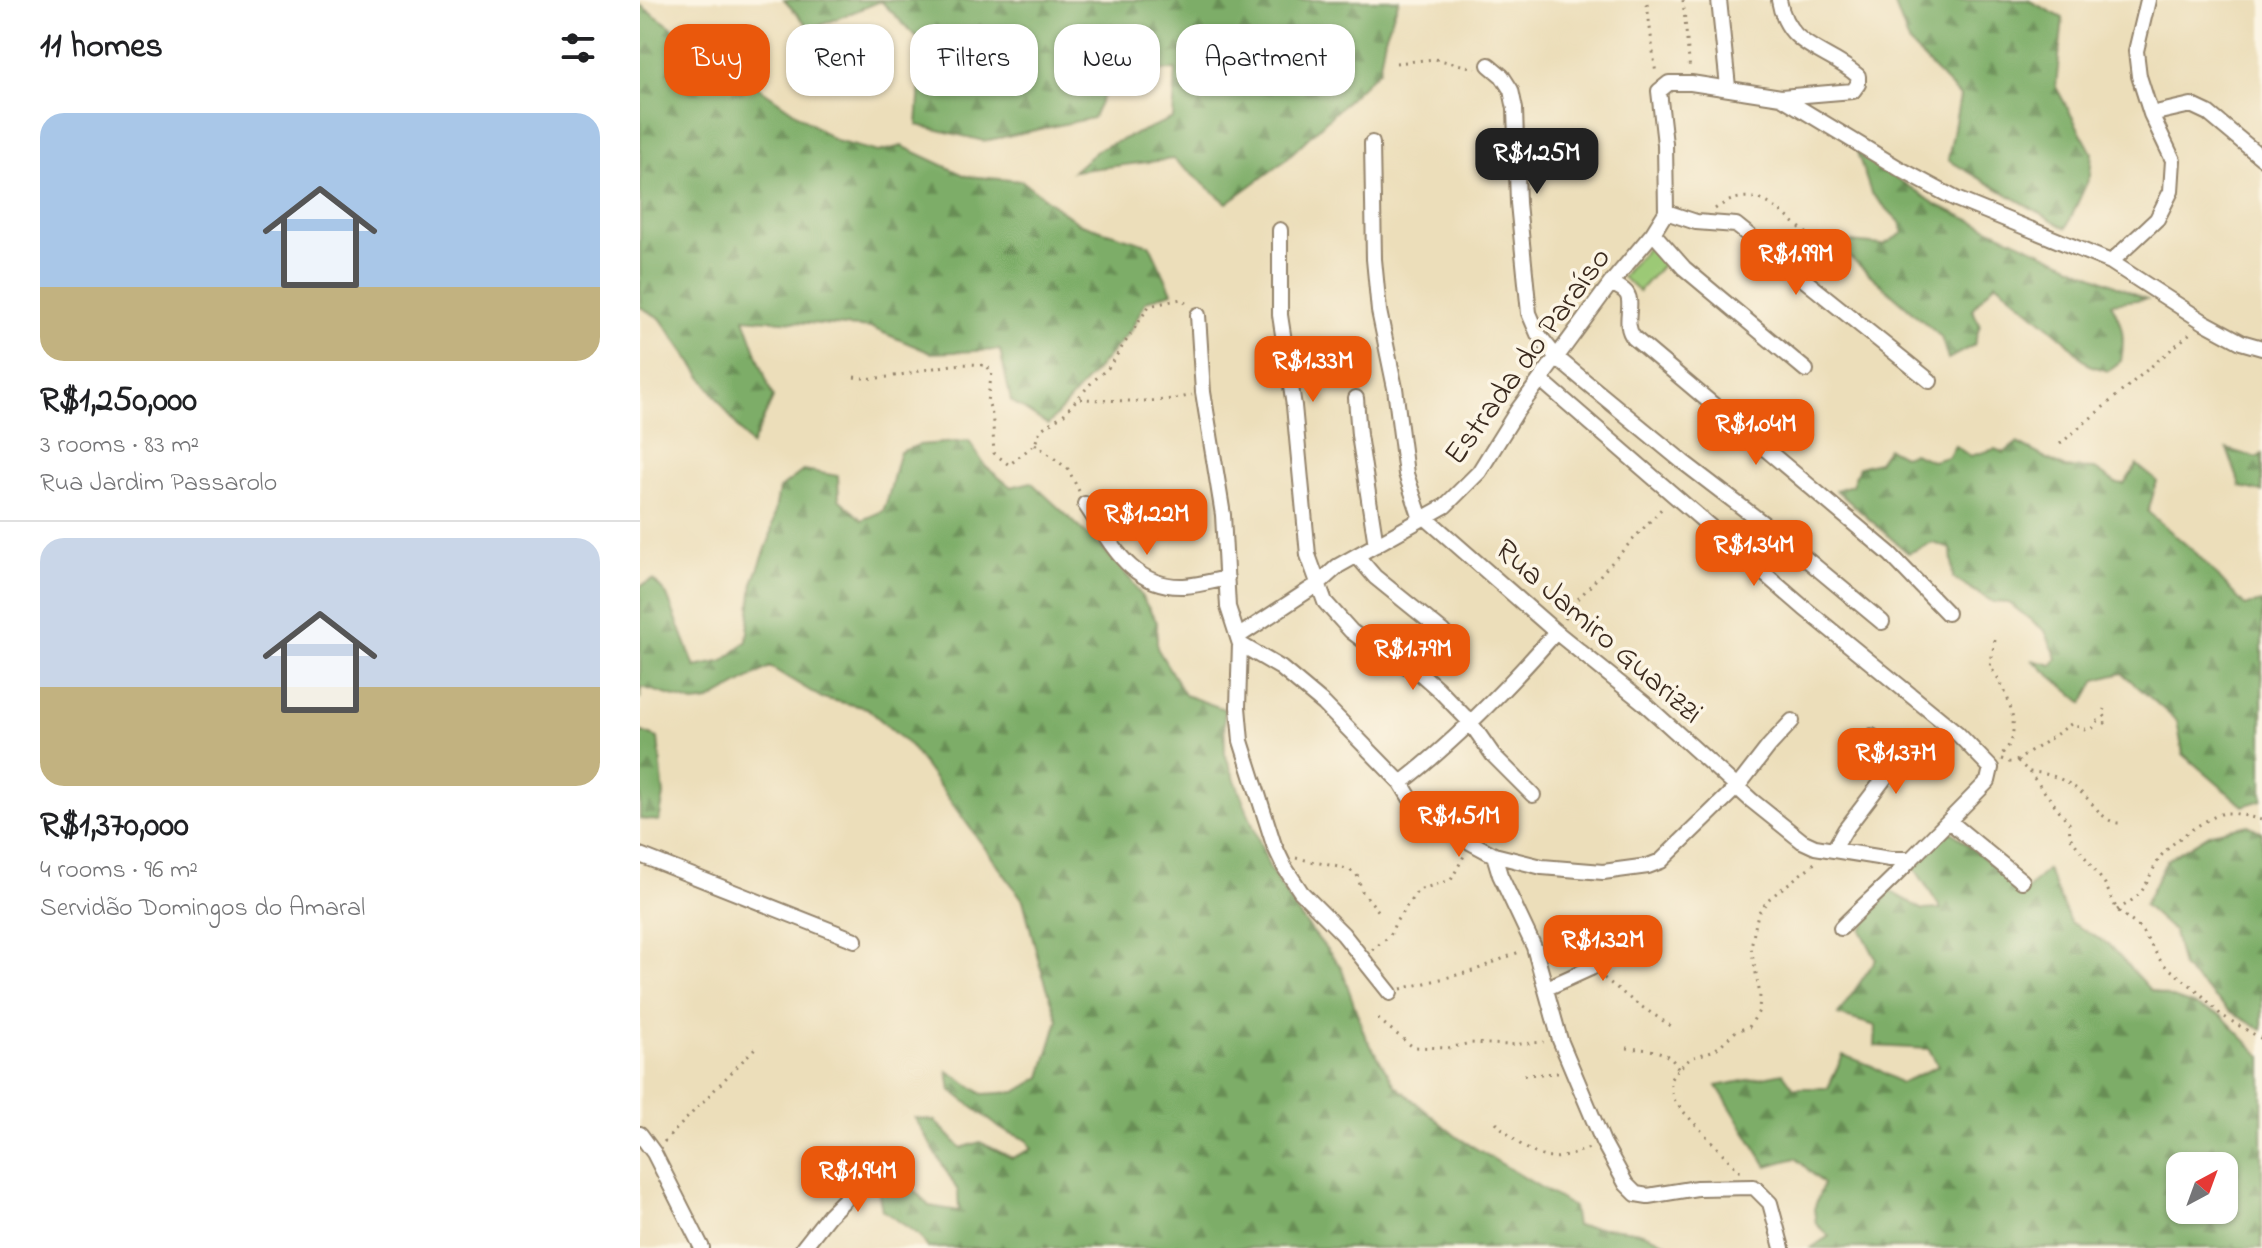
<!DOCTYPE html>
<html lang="en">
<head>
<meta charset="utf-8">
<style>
	body { margin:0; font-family:"Indie Flower",sans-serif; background:#f2f2f2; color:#202124; height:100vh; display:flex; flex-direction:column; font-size:30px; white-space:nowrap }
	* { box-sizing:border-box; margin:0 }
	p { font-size:26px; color:#757577 }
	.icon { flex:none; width:44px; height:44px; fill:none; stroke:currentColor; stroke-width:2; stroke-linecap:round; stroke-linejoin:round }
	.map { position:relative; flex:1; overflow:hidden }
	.details { display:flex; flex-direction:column; background:#fff; width:640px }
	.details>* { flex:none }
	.guide { position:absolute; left:24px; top:24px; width:760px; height:72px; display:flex; gap:16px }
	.needle { width:52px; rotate:41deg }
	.tools { position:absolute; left:1526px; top:1152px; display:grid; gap:16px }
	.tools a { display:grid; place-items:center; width:72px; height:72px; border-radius:16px; background:#fff; box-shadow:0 2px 6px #0004; font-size:40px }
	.price { position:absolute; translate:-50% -68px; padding:0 18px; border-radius:16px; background:#ea580c; color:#fff; font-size:26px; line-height:52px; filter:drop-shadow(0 2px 4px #0008) }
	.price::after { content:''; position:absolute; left:50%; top:48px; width:24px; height:18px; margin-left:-12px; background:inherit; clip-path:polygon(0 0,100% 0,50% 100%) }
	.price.on { background:#222; color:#fff }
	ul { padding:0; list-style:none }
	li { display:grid; align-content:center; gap:16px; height:424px; padding:0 40px }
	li+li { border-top:2px solid #e0e0e0 }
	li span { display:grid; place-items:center; height:248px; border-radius:24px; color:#555 }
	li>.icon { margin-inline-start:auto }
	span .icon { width:144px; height:144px; fill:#fffc; stroke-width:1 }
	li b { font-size:34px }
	h2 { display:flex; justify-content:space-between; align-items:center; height:96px; padding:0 40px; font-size:34px }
	.chip { padding:0 28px; border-radius:24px; background:#fff; box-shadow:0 2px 6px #0004; font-size:28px; line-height:72px }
	.chip.on { background:#ea580c; color:#fff }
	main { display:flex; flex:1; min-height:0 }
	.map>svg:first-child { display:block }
</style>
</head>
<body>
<main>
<section class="details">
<h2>11 homes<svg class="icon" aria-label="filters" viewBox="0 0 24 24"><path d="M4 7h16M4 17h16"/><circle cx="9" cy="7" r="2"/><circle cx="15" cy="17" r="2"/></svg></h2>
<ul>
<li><span style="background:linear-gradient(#a9c7e8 70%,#c2b280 0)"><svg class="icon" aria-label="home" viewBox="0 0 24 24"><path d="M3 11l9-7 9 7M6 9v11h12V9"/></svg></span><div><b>R$1,250,000</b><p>3 rooms · 83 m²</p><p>Rua Jardim Passarolo</p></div></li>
<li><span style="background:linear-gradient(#c9d6e8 60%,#c2b280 0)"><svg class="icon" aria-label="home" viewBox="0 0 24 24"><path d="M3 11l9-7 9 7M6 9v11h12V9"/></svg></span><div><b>R$1,370,000</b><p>4 rooms · 96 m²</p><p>Servidão Domingos do Amaral</p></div></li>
</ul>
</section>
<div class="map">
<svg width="1622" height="1248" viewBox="0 0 1622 1248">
	<defs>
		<pattern id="forest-firs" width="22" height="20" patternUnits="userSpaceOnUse" patternTransform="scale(2)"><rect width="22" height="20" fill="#7dad67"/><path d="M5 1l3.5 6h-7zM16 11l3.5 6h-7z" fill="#688d54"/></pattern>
	</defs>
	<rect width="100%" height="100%" fill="#fcf5e5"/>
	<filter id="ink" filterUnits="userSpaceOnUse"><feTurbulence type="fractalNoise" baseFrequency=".0125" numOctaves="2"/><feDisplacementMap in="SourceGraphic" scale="16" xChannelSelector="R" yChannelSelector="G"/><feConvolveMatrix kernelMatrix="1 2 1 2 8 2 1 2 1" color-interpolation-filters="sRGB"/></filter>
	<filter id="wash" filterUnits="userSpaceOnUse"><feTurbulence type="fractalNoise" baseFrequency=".006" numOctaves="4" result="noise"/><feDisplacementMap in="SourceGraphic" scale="32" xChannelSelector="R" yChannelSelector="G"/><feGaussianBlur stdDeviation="1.8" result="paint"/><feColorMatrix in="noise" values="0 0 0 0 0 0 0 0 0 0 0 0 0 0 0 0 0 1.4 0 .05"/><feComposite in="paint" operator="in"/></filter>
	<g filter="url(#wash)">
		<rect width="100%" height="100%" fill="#ecdeba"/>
		<path fill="#9cc976" stroke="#6c7a4a" stroke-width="2" d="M1012,242l17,15 -30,34 -17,-14z"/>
		<path fill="url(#forest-firs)" stroke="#5c6c42" stroke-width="2" fill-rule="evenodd" d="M144,0h615l-14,37 -6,33 -96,92 -56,41 -54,-44 -100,12 26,-22 74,-31 3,-48 -62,2 -21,46 -109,23 -67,-16 6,-81 -42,-43 -70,28z
			M1253,0h135l35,18 -7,69 36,66 -2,23 -24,52 -118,-68 12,-64 -50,-51z
			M0,5l196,136 42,11 24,-6 64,30 56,5 56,42 72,22 22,47 -26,9 -15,29 -83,95 -37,-24 -11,-51 -69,3 -59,-25 -128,-10 29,80 -22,48 -91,-128 -20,-11z
			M1217,152l80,53 209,94 -35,4c12,22 14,34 10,58l-13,10 -19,-6 -24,-25 -69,-58 -24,27 8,16 -6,20 -26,14 -7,-22 -98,-86 7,-9 33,3 20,-12 -3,-11 -29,-29z
			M329,441l16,25 26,21 20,-5 73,68 28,31 25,41v26l28,47 39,14 1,45 45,115 29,46 42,52 24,69 30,49 62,52 116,70 3,19c38,4 65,-1 97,22h-745l-9,-13 -37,-25 -5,-26 14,-19 38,41 30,5 -1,-20 -43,-73 20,3 26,27 19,-6 32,16 20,-9 -5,-9 -26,-11 -50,-39 -3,-19 35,23 33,-2 25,-15 17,-57 -18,-54 -17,-66 -113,-154 -43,-38 -45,-10 -52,-31 -61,34 -15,2 -52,-16 -2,12v-113l13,-6 14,15 28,72 29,-6 23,-20 6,-58 17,-45 9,-49 25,-19 34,6 1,23 23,21 21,-9c9,-20 10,-39 17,-59l19,-7z
			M1377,443l48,25 30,1 21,14 8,1 13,-19 20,16 -9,31 49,42 48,52 17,-4v198l-19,6 -60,-52 -6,-33 -55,-48 -26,7 -13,23 -51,-43 21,5 4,-7 -12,-27 -36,-28 -16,-1 -40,-24 -2,-29 -18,-6 -25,10 -72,-63 16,-5 7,-18 19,-5 10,-14 15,8 10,-3 19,8 16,-4 7,-11 15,10 25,-7 9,4z
			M1587,449l30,9 5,-4v38l-21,-5z
			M0,731l18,7 6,57 -5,26 -19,-2z
			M1608,825l14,7v198l-34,-20 -46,-43 -8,-35 -30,-27 23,-45 44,-27z
			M1311,831l74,61 22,-23 23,53 38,22 42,46 71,25 41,42v191h-451l18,-12 -13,-12 -2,-15 9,-25 -27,-26 -29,8 -50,-80 66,-13 11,15h34l15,-33 29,11 29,17 37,-17 -9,-17 -54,-3 1,-20 -38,-11 38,-56 -15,-29 29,-39 33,19 18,-1 -29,-45zM1540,1166h44v44h-44z"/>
	</g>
	<g filter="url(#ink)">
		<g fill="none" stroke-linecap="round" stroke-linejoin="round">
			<defs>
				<path id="minor" d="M1079,0l9,87
					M1139,0c8,49 49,49 79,76v8l-5,7 -72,6
					M849,65l13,11 9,14 4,19 3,94 11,110 9,21 19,24 30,25 96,79 81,62 118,98
					M1511,114l40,-9 17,8 54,45
					M732,143l2,116 5,52 16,77 11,86 15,45
					M1026,212l30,10 40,3 194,156
					M640,230v85l14,91 14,149 17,47 26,29 21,16 49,27 17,15 32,33 23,33 40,40
					M1013,233l31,35 122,102
					M1471,262l46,-43 14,-28 2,-31 -22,-46 -12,-38 -3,-25 12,-51
					M971,283c5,3 13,6 16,11 7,11 -5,30 7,44l256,216 57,59
					M558,315l5,77 20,123 5,92 12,37 41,24 43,36 77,79 11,18 30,26 52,28 48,12 61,5 45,-6 13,-5 77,-75 31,-40 23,-25
					M716,398l3,37 17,110
					M445,504c26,38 45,84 99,82 14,-1 29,-5 43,-8
					M785,517l131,115 88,71 107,97 51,41 13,6 75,12h21l77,-78 3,-13 -34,-35 -153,-125 -263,-228
					M717,556l18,21 68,55
					M599,636l79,-52 20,-18 107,-60 34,-34 38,-61 94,-128 42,-50 13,-21 -1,-68 -6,-53 10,-8h22l90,14 119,72 56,30 155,63 93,60 37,20 21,6
					M600,644l-2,63 3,34 33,104 11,23 16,24 42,42 47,59
					M761,783c57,-44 108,-97 155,-151
					M1309,821l73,60
					M1194,849l11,-19 45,-59 -18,-35
					M0,855l215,85
					M854,855l6,20 34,72 26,93 43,102 23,42 10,10 12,2 49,-8 57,-1 16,16 12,45
					M1201,928c23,-24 48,-44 70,-69
					M907,988l44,-20 36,-23 15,-6
					M0,1134l14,19 48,95
					M163,1248l26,-33 59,-58"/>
			</defs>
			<use href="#minor" stroke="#94846c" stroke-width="18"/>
			<path stroke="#94846c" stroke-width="3" stroke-dasharray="2 6" stroke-linecap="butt" d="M1043,0l7,71
				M1007,4l9,71
				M756,63l39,-4 40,9
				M1075,209c42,-29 63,2 95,27
				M214,377c45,7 89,-20 133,-11l5,7 -5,28c9,15 5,34 7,52l15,12 26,-21 5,-14 24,-16 28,-32 17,-15 40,-61 32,-7 9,8
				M440,399c36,1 76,6 112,-4
				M395,444l33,25 12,24
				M1420,444l134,-114
				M925,619l13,-20 87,-94
				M1355,640l-5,27c17,20 37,69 10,88
				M1361,759c6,2 7,4 13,3 4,-1 50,-33 57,-38l14,5 8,-1 5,-7 7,2 2,-4 -4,-5 2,-5
				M1378,761l11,11c21,0 42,10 57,25 10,10 19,26 34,26
				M1389,772l40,51 1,14 35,47 12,26 23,18 22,35 37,29 22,23 41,24
				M656,858l52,11 9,6 5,16 18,22
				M1477,910c32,-19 25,-22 42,-51 9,-15 49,-43 66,-46 11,-1 27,5 37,7
				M732,950l18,-14 5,-13 23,-33 33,-10 14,-26
				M964,978l29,23 41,27
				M761,989l72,-18 46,-19
				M738,1019l35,28 35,1 23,-5 38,2 35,-3
				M987,1048c20,2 42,0 51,21
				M884,1075l34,-2
				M856,1122c8,9 15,15 24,22 30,21 40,15 72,3
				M24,1142l92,-95
				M1100,1172l-59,-63 -8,-11 -3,-18 8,-11 13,-11 24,-8 21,-19 13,-4 10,-16 1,-16 -9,-48 7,-34 12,-15 46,-36"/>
			<use href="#minor" stroke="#fff" stroke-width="14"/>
		</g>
	</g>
	<g text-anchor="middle" stroke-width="7" stroke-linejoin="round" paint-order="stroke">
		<g font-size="32" fill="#3b2a1e" stroke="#fcf5e5">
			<text transform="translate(886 355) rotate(-54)" y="11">Estrada do Paraíso</text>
			<text transform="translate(960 630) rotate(41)" y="11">Rua Jamiro Guarizzi</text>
		</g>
	</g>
</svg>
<div class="tools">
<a><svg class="needle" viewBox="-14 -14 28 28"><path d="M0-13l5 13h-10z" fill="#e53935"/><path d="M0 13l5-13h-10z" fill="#757577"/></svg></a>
</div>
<b class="price on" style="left:897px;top:196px">R$1.25M</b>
<b class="price" style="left:1156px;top:297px">R$1.99M</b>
<b class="price" style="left:673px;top:404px">R$1.33M</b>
<b class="price" style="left:1116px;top:467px">R$1.04M</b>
<b class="price" style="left:507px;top:557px">R$1.22M</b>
<b class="price" style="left:1114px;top:588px">R$1.34M</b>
<b class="price" style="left:773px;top:692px">R$1.79M</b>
<b class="price" style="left:1256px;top:796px">R$1.37M</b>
<b class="price" style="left:819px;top:859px">R$1.51M</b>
<b class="price" style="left:963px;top:983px">R$1.32M</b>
<b class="price" style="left:218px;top:1214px">R$1.94M</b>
<div class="guide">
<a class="chip on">Buy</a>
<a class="chip">Rent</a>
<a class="chip">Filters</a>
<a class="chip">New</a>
<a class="chip">Apartment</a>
</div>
</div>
</main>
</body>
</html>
